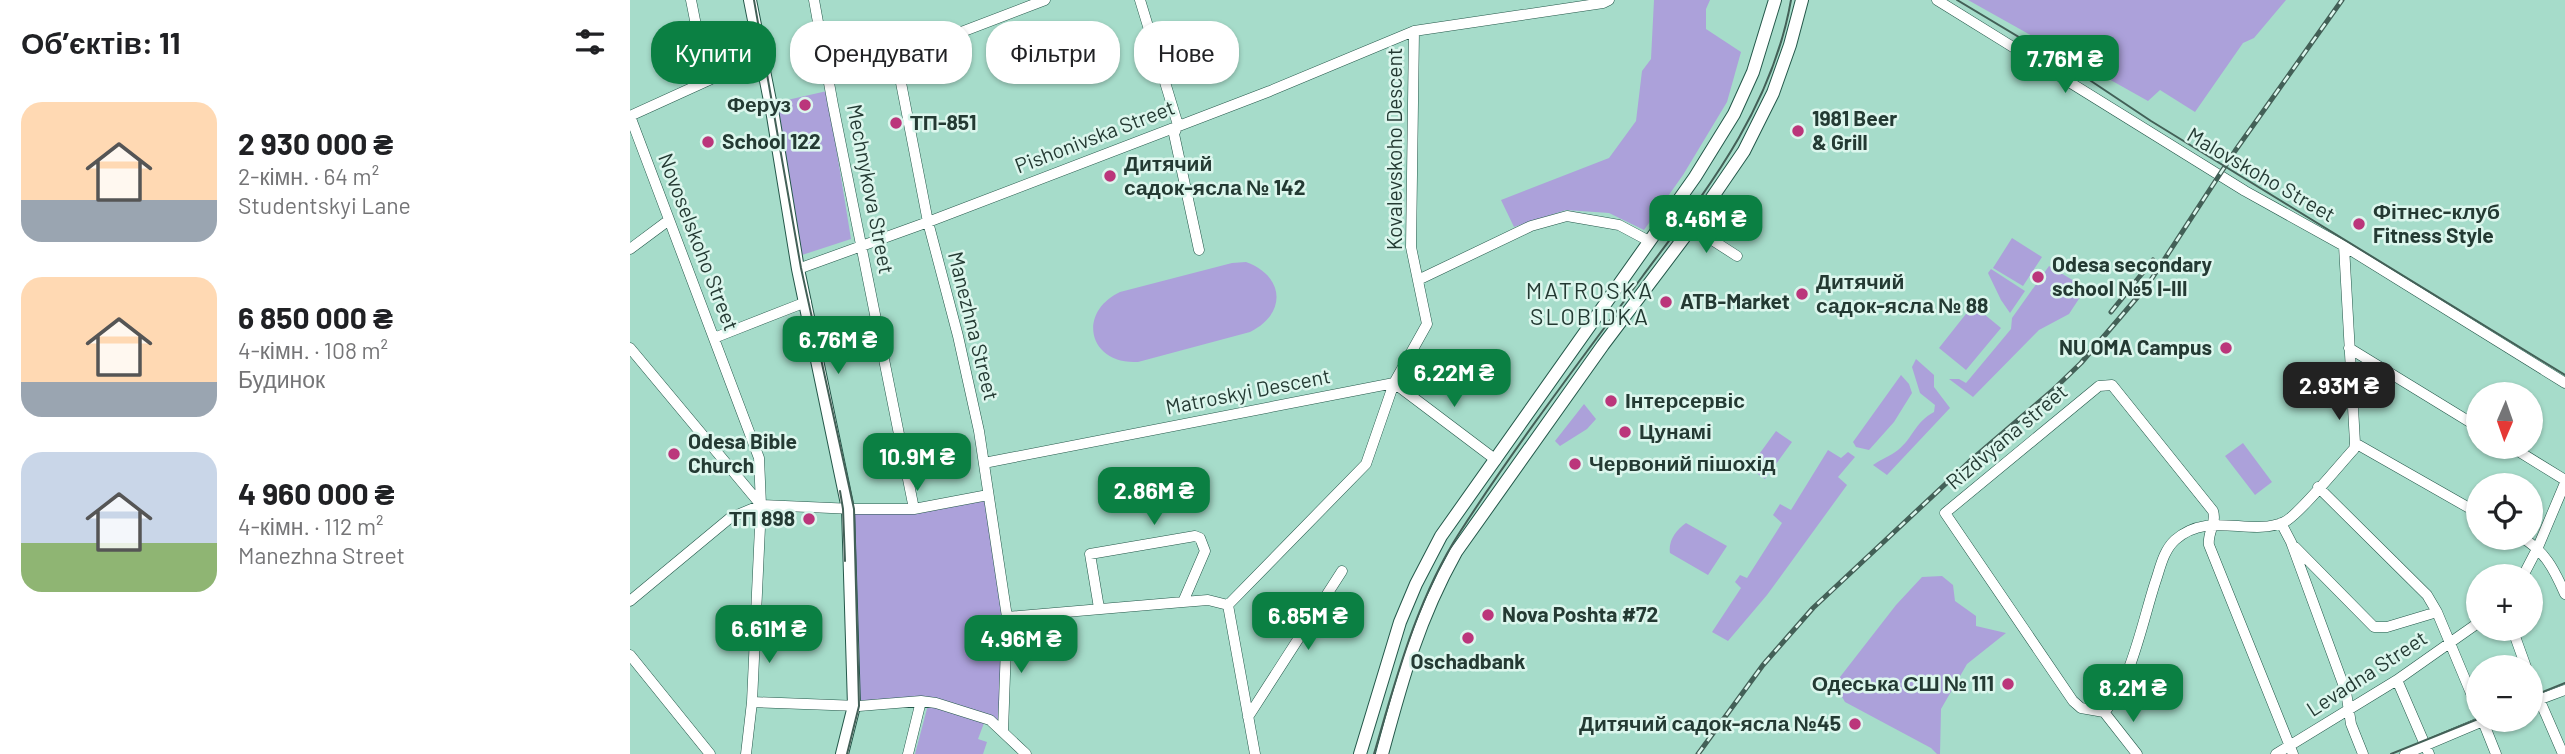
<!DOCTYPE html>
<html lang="uk">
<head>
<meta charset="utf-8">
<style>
	body { margin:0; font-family:Barlow,sans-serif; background:#f2f2f2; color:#202124; height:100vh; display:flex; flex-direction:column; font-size:26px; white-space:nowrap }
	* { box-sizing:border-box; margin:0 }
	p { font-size:23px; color:#757577 }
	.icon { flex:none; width:38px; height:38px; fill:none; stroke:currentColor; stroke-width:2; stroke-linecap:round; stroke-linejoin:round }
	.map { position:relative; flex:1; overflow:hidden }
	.panel { display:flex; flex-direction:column; background:#fff; width:630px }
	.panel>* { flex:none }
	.hud { position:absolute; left:21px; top:21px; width:665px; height:63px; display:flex; gap:14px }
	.needle { width:46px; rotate:182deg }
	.fabs { position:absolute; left:1836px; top:382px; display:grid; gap:14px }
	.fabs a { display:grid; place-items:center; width:77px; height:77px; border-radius:50%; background:#fff; box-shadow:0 2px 5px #0004; font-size:35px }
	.price { position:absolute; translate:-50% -60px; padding:0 16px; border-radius:14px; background:#0b8043; color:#fff; font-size:23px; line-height:46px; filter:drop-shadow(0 2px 4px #0008) }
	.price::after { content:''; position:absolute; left:50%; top:42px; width:21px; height:16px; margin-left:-10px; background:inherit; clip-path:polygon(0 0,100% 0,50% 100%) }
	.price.on { background:#222; color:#fff }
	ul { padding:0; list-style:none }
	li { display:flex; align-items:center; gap:21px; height:175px; padding:0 21px }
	li span { display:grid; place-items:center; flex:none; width:196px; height:140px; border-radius:21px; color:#555 }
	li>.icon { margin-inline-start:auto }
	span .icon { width:84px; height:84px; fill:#fffc; stroke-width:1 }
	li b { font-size:30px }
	h2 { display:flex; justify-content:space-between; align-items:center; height:84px; padding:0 21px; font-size:30px }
	.chip { padding:0 24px; border-radius:28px; background:#fff; box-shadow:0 2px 5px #0004; font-size:24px; line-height:63px }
	.chip.on { background:#0b8043; color:#fff }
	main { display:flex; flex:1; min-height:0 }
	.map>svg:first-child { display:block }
</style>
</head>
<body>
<main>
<section class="panel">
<h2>Об’єктів: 11<svg class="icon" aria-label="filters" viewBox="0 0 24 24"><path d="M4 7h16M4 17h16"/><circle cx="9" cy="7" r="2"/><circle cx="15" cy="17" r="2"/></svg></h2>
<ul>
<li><span style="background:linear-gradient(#ffd9b3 70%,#9aa5b1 0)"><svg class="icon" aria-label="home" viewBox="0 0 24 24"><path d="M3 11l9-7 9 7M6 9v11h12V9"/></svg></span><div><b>2 930 000 ₴</b><p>2-кімн. · 64 m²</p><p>Studentskyi Lane</p></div></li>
<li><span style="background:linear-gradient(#ffd9b3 75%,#9aa5b1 0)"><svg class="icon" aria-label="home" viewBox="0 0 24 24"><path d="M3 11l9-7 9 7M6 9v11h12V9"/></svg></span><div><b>6 850 000 ₴</b><p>4-кімн. · 108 m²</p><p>Будинок</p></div></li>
<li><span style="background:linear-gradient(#c9d6e8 65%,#8fb573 0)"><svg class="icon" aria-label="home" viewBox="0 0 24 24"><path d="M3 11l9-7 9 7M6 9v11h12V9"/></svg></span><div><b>4 960 000 ₴</b><p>4-кімн. · 112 m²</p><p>Manezhna Street</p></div></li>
</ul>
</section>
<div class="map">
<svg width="1935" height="754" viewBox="0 0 1935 754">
	<rect width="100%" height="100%" fill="#a6dcca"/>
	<path fill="#aca1da" d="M1024,0h56l-4,9v20l35,23 -14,50 -44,73 -39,55 -35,-17 -43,-3 -52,17 -13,-27 108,-42 27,-37 6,-50 9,-12z
		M1338,0h318l-32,38 -11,5 -48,69 -35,-22 -12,11z
		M197,91l24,148 -49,16 -28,-152z
		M1382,238l30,19 -19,29 -30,-18z
		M616,262c39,14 41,52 4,70l-112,30c-49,3 -62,-49 -18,-70l112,-29z
		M1419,266l37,22 -17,26 -30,16 -66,67 -24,-18h10l7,4 45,-54 1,-11z
		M1361,269l34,22 -15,22 -9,-13 -13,-27z
		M1343,305l28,23 -35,42 -27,-22z
		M1286,359l18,16v12l16,21 -63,67 -14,-10c8,-6 18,-9 25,-15 15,-12 17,-28 36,-38l1,-7 -15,-12 -8,-26z
		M1271,375l8,9 3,9 -18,29 -25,28 -13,-3 -3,-5z
		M954,404l12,15 -9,10 -27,17 -5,-5z
		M1146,431l16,11 -27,37 -16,-11z
		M1613,443l29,39 -17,13 -30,-39z
		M1198,450l13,8 7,-6 7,5 -17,20 9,8 -80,110 -39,46 -16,-9 29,-44 -6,-6 5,-7 7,3 35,-55 -9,-8 7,-11 11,6z
		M358,495l19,122 -4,114 -9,-7 -58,-21 -77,3 -11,-197h66z
		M1056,523l41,23 -19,29 -38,-22c-2,-12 6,-23 16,-30z
		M1312,576l11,9 2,16 21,15v10l30,7 -39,31 -26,45 -1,45h-3l-6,-6 -86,-46 -9,-15 4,-10 56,-72 26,-28z
		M298,705l56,18 -6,16 9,3 -4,12h-68z"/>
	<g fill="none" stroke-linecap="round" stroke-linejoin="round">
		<defs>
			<path id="minor" d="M61,0l16,81
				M184,0l19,105 81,404
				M510,0l38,125 -4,9 25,116
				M1307,0l308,191 99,55 221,137
				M191,35l45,21 30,1 149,-57
				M266,57l32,165 30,114 21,95 28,186 -4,114
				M0,116l129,342 2,47 -9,197 -6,52
				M0,116l99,-45 33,-12
				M1062,227l45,29
				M0,249l39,-29
				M168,269l130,-47 342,-131 144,-60 189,-28 6,-3
				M788,280l113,-54 36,-10 52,9 30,16
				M84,338l92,-36
				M0,348l131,157
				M1719,348l129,79
				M1725,443l123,70
				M1880,446l55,34
				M354,463l410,-80 102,77
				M1688,487l109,108 10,17 41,98
				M1651,523l10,19 55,150 5,32 12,30
				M1891,537c24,14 33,32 44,57
				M1665,547l79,80h13l50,-15
				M1893,576l15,-29 27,-64
				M0,601l100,-83 31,-13 93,4h60l74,-14
				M598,605l138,-141 28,-81 33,-59 -16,-77 3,-216
				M598,605l27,149
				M469,608l-9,-54 105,-18 5,2 5,13 -22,51
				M377,617l176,-15 25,-2 20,5
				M1882,628l14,39
				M0,655l80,99
				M1900,678l33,76
				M1767,680l32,74
				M122,702l107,4 62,-5 15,2 54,17 36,34
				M1900,703l35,-13
				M1474,712l-23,-4 -8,-7 -128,-188 154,-127 13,-1 101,126c4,12 -6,22 -4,34l84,209
				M1474,712c26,-26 39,-92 51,-129 5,-14 8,-32 20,-43 34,-30 75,-3 109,-18 13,-5 57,-59 70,-73l1,-6 -11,-197
				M1474,712l33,42
				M618,717l94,-146
				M1852,719l14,35
				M278,754l13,-53
				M1646,754l121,-74 81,-57
				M1775,754l83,-35"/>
			<path id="major" d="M120,0l23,116 25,153 50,240 6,197 -12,48
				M730,754l40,-132 16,-38 25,-48 254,-359 39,-63 19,-42 22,-72
				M752,754c20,-74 36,-134 74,-202l147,-207 89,-118 52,-76 29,-58 17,-48 12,-45"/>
		</defs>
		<use href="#minor" stroke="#235749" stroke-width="11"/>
		<use href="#major" stroke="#235749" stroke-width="14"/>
		<use href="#minor" stroke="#fff" stroke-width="10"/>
		<use href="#major" stroke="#fff" stroke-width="12"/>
		<path stroke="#436057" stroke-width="2" d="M124,0l47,268 53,241 5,197 -12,48
			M1327,0l125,75 69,46 414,254
			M210,491l3,18 2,52
			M1900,697l35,-14
			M744,754c22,-75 43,-156 86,-222 56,-87 120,-171 182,-255 64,-86 130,-168 149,-277
			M1761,754l87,-35"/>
		<defs>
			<path id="rail" d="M1481,312l42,-52
				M1068,754l65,-89 50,-57 156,-146 83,-71 29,-28 66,-77 88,-135 107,-151"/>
		</defs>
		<use href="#rail" stroke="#436057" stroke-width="5"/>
		<use href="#rail" stroke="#dcf6ed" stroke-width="2.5" stroke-dasharray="8" stroke-linecap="butt"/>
	</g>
	<g fill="#bb367b" stroke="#dcf6ed" stroke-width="2.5">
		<circle cx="175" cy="105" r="7"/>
		<circle cx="266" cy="123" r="7"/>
		<circle cx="1168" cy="131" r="7"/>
		<circle cx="78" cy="142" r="7"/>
		<circle cx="480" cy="176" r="7"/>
		<circle cx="1729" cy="224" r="7"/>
		<circle cx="1408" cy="277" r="7"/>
		<circle cx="1172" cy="294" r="7"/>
		<circle cx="1036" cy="302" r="7"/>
		<circle cx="1596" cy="348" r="7"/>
		<circle cx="981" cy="401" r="7"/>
		<circle cx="995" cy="432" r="7"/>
		<circle cx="44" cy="454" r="7"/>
		<circle cx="945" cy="464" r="7"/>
		<circle cx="179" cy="519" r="7"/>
		<circle cx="858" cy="615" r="7"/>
		<circle cx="838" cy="638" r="7"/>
		<circle cx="1378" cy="684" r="7"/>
		<circle cx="1225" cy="724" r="7"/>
	</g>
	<g text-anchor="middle" stroke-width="5" stroke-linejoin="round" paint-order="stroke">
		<g font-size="21" font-weight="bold" fill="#243a33" stroke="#dcf6ed" text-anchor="start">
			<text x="161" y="112" text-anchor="end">Феруз</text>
			<text x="1182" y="126">1981 Beer<tspan x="1182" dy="24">&amp; Grill</tspan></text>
			<text x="280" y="130">ТП-851</text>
			<text x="92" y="149">School 122</text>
			<text x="494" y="171">Дитячий<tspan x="494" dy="24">садок-ясла № 142</tspan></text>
			<text x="1743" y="219">Фітнес-клуб<tspan x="1743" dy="24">Fitness Style</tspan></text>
			<text x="1422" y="272">Odesa secondary<tspan x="1422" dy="24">school №5 I-III</tspan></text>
			<text x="1186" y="289">Дитячий<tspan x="1186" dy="24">садок-ясла № 88</tspan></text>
			<text x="1050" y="309">ATB-Market</text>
			<text x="1582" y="355" text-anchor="end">NU OMA Campus</text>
			<text x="995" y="408">Інтерсервіс</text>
			<text x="1009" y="439">Цунамі</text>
			<text x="58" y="449">Odesa Bible<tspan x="58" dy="24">Church</tspan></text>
			<text x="959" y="471">Червоний пішохід</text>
			<text x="165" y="526" text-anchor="end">ТП 898</text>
			<text x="872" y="622">Nova Poshta #72</text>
			<text x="838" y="669" text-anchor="middle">Oschadbank</text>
			<text x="1364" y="691" text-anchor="end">Одеська СШ № 111</text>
			<text x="1211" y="731" text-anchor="end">Дитячий садок-ясла №45</text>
		</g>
		<g font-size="21" fill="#243a33" stroke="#dcf6ed">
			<text transform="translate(465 137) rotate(-21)" y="7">Pishonivska Street</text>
			<text transform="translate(765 149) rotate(-90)" y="7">Kovalevskoho Descent</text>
			<text transform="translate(1631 175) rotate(30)" y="7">Malovskoho Street</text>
			<text transform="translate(240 189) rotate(79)" y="7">Mechnykova Street</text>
			<text transform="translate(68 242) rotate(69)" y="7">Novoselskoho Street</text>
			<text transform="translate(343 326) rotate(76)" y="7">Manezhna Street</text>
			<text transform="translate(618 392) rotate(-11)" y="7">Matroskyi Descent</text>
			<text transform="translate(1377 437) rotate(-40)" y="7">Rizdvyana street</text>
			<text transform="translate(1737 674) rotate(-33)" y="7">Levadna Street</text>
		</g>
		<g font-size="23" letter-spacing="2" fill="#243a33" stroke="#dcf6ed">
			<text x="960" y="299">MATROSKA<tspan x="960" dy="26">SLOBIDKA</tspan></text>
		</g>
	</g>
</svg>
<div class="fabs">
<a><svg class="needle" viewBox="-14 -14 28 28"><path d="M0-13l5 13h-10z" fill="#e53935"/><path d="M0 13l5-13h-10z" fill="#757577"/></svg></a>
<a><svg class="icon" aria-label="locate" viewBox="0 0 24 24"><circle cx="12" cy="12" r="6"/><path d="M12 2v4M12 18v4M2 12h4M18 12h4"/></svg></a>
<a>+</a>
<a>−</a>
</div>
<b class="price" style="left:1435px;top:95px">7.76M ₴</b>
<b class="price" style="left:1076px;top:255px">8.46M ₴</b>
<b class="price" style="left:208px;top:376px">6.76M ₴</b>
<b class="price" style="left:824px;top:409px">6.22M ₴</b>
<b class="price on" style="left:1709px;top:422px">2.93M ₴</b>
<b class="price" style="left:287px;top:493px">10.9M ₴</b>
<b class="price" style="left:524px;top:527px">2.86M ₴</b>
<b class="price" style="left:678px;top:652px">6.85M ₴</b>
<b class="price" style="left:139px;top:665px">6.61M ₴</b>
<b class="price" style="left:391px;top:675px">4.96M ₴</b>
<b class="price" style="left:1503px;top:724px">8.2M ₴</b>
<div class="hud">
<a class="chip on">Купити</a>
<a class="chip">Орендувати</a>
<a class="chip">Фільтри</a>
<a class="chip">Нове</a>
</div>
</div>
</main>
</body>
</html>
